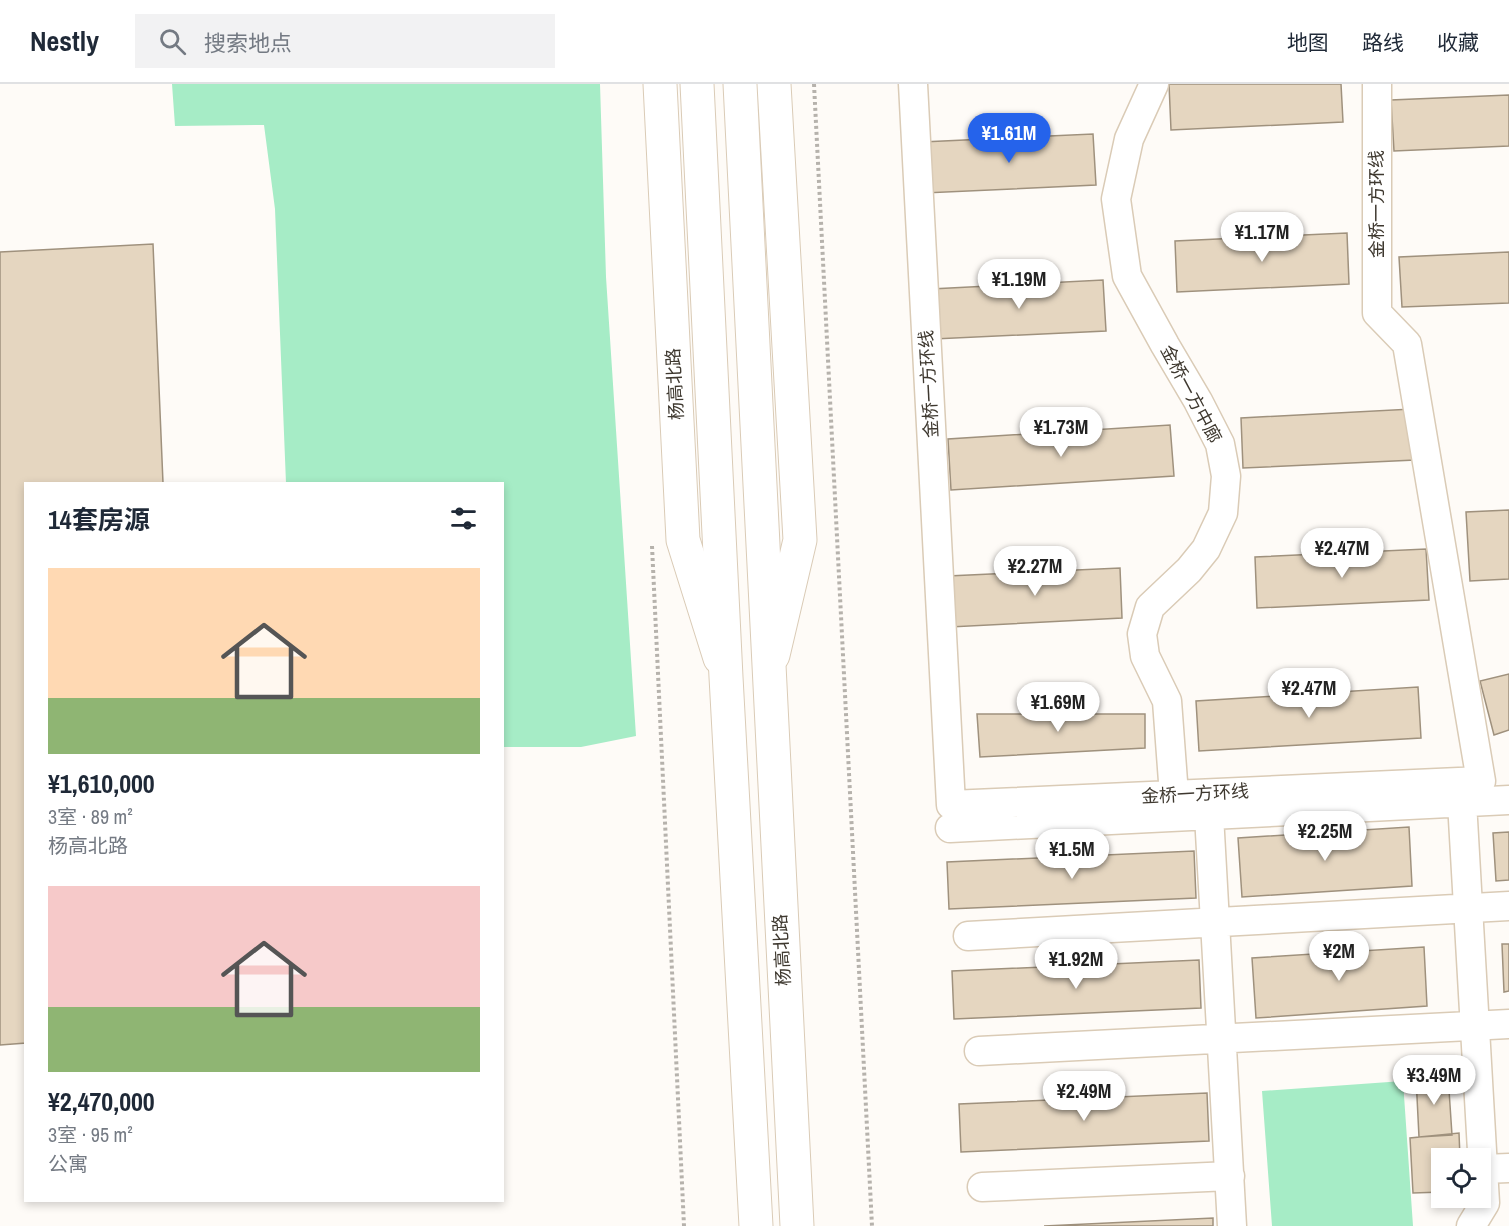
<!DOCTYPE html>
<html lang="zh">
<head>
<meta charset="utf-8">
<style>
	body { margin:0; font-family:"Archivo Narrow","Noto Sans SC",sans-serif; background:#f2f2f3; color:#1f2937; height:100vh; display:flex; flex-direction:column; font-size:22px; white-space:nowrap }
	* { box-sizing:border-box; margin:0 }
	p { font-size:20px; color:#747a83 }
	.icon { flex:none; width:33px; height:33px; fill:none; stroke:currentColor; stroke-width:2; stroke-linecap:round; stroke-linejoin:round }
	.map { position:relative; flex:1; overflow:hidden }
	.details { position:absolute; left:24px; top:398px; width:480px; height:720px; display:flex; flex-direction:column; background:#fff; border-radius:0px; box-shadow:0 3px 9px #0003 }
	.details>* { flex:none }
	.controls { position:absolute; left:1431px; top:1064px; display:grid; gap:12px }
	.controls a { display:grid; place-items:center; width:60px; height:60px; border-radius:0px; background:#fff; box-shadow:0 3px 9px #0003; font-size:30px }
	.price { position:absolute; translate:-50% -51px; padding:0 14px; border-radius:21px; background:#fff; color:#222; font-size:20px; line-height:39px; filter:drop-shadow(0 2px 3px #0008) }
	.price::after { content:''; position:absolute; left:50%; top:36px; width:18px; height:14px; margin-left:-9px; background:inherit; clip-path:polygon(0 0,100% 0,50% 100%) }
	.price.on { background:#2563eb; color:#fff }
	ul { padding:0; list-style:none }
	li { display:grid; align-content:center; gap:12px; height:318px; padding:0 24px }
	li span { display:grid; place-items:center; height:186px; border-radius:0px; color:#555 }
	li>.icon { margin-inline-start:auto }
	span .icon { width:108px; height:108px; fill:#fffc; stroke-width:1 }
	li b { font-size:26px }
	h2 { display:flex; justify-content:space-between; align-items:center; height:72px; padding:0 24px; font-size:26px }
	header { display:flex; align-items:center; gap:36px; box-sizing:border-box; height:84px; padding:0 30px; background:#fff; border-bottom:2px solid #e0e1e3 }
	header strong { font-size:28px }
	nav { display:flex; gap:33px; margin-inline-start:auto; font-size:21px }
	.search { width:420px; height:54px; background:#f2f2f3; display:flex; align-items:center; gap:15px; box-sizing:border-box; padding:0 21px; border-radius:0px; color:#747a83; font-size:22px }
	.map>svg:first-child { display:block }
</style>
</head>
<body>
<header>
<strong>Nestly</strong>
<div class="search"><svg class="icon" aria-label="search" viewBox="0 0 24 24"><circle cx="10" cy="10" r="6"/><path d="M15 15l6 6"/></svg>搜索地点</div>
<nav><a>地图</a><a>路线</a><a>收藏</a></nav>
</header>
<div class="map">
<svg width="1509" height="1142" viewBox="0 0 1509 1142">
	<rect width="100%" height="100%" fill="#fefbf7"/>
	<path fill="#a6ecc6" d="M172,0h428l6,193 30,459 -55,11h-78l-1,-264h-216l-11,-274 -11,-84 -89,1z
		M1403,997l10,145h-141l-10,-135z"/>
	<path fill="#e5d6c0" stroke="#9f917d" stroke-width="1.5" d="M1169,0h172l2,38 -172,8z
		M1509,11v51l-115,5 -3,-51z
		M1093,50l3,51 -172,8 -2,-51z
		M1347,149l2,51 -172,8 -2,-51z
		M153,160l10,239h-137v560l-26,2v-793z
		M1509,168v51l-107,4 -3,-50z
		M1103,196l3,51 -172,8 -3,-50z
		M1412,325l3,51 -172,8 -2,-50z
		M1170,341l4,51 -223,14 -3,-51z
		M1509,426v69l-39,2 -4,-69z
		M1426,465l3,51 -172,8 -2,-51z
		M1120,484l2,50 -172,9 -2,-51z
		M1509,590v56l-15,5 -14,-54z
		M1418,603l3,51 -222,13 -3,-50z
		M977,630h168v34l-165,9z
		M1409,743l3,59 -170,11 -4,-59z
		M1509,748v48l-13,1 -3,-48z
		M1194,767l2,47 -247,11 -2,-47z
		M1502,860h7v47l-5,1z
		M1424,863l3,59 -171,12 -4,-60z
		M1199,876l2,48 -247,11 -2,-48z
		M1448,991l4,60 -33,2 -3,-60z
		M1207,1009l2,48 -248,11 -2,-48z
		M1459,1049l1,25h-18v34l-29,1 -3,-55z
		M1213,1134v8h-169z"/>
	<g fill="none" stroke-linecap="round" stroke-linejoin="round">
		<defs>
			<path id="minor" d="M913,0l38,721 530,-24 -74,-437 -30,-31v-229
				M1154,0l-25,55 -13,60 11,77 38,69 33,56 22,43 6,32 -3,37 -17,36 -17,21 -39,37 -8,27 3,22 22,45 7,94
				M1462,718l23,401 -14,23
				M1209,731l23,411
				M950,744l559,-28
				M968,852l541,-30
				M979,967l530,-27
				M1484,1085l25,-1
				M982,1103l248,-11"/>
			<path id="major" d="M660,0l23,456 37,118
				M773,571l27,-115 -26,-456"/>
			<path id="highway" d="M697,0l29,593 30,549
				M740,0l57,1142"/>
		</defs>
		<use href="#minor" stroke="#dacbb6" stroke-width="31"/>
		<use href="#major" stroke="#dacbb6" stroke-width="35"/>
		<use href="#highway" stroke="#dacbb6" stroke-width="35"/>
		<path stroke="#b6b2ac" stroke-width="4" stroke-dasharray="3 3" stroke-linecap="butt" d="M814,0l58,1142
			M652,462l32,680"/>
		<use href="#minor" stroke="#fff" stroke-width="28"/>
		<use href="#major" stroke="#fff" stroke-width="33"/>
		<use href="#highway" stroke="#fff" stroke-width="33"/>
	</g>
	<g text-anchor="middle" stroke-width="5" stroke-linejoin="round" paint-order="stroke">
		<g font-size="18" fill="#3e382f" stroke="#fff">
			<text transform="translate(1377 120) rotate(-90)" y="6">金桥一方环线</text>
			<text transform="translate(675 300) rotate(-93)" y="6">杨高北路</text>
			<text transform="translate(929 300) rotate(-93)" y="6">金桥一方环线</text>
			<text transform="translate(1191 310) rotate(62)" y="6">金桥一方中廊</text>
			<text transform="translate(1195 710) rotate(-3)" y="6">金桥一方环线</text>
			<text transform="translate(782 866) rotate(-93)" y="6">杨高北路</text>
		</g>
	</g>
</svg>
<div class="controls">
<a><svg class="icon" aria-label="locate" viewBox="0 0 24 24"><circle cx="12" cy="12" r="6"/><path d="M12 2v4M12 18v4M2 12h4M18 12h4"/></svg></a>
</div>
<b class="price on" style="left:1009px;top:80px">¥1.61M</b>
<b class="price" style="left:1262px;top:179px">¥1.17M</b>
<b class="price" style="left:1019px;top:226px">¥1.19M</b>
<b class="price" style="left:1061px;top:374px">¥1.73M</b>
<b class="price" style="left:1342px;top:495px">¥2.47M</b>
<b class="price" style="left:1035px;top:513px">¥2.27M</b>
<b class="price" style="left:1309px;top:635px">¥2.47M</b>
<b class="price" style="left:1058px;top:649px">¥1.69M</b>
<b class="price" style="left:1325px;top:778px">¥2.25M</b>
<b class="price" style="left:1072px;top:796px">¥1.5M</b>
<b class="price" style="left:1339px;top:898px">¥2M</b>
<b class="price" style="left:1076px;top:906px">¥1.92M</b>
<b class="price" style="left:1434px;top:1022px">¥3.49M</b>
<b class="price" style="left:1084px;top:1038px">¥2.49M</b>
<section class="details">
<h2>14套房源<svg class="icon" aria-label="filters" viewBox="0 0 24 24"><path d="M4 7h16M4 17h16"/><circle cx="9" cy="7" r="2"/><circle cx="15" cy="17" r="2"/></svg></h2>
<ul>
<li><span style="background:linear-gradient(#ffd9b3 70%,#8fb573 0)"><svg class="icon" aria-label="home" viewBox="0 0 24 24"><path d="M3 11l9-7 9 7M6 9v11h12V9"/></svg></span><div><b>¥1,610,000</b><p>3室 · 89 m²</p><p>杨高北路</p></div></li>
<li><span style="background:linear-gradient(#f6c9c9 65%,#8fb573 0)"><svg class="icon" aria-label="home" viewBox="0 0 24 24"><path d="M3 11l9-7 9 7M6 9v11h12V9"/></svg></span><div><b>¥2,470,000</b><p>3室 · 95 m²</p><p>公寓</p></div></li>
</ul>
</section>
</div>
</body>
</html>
